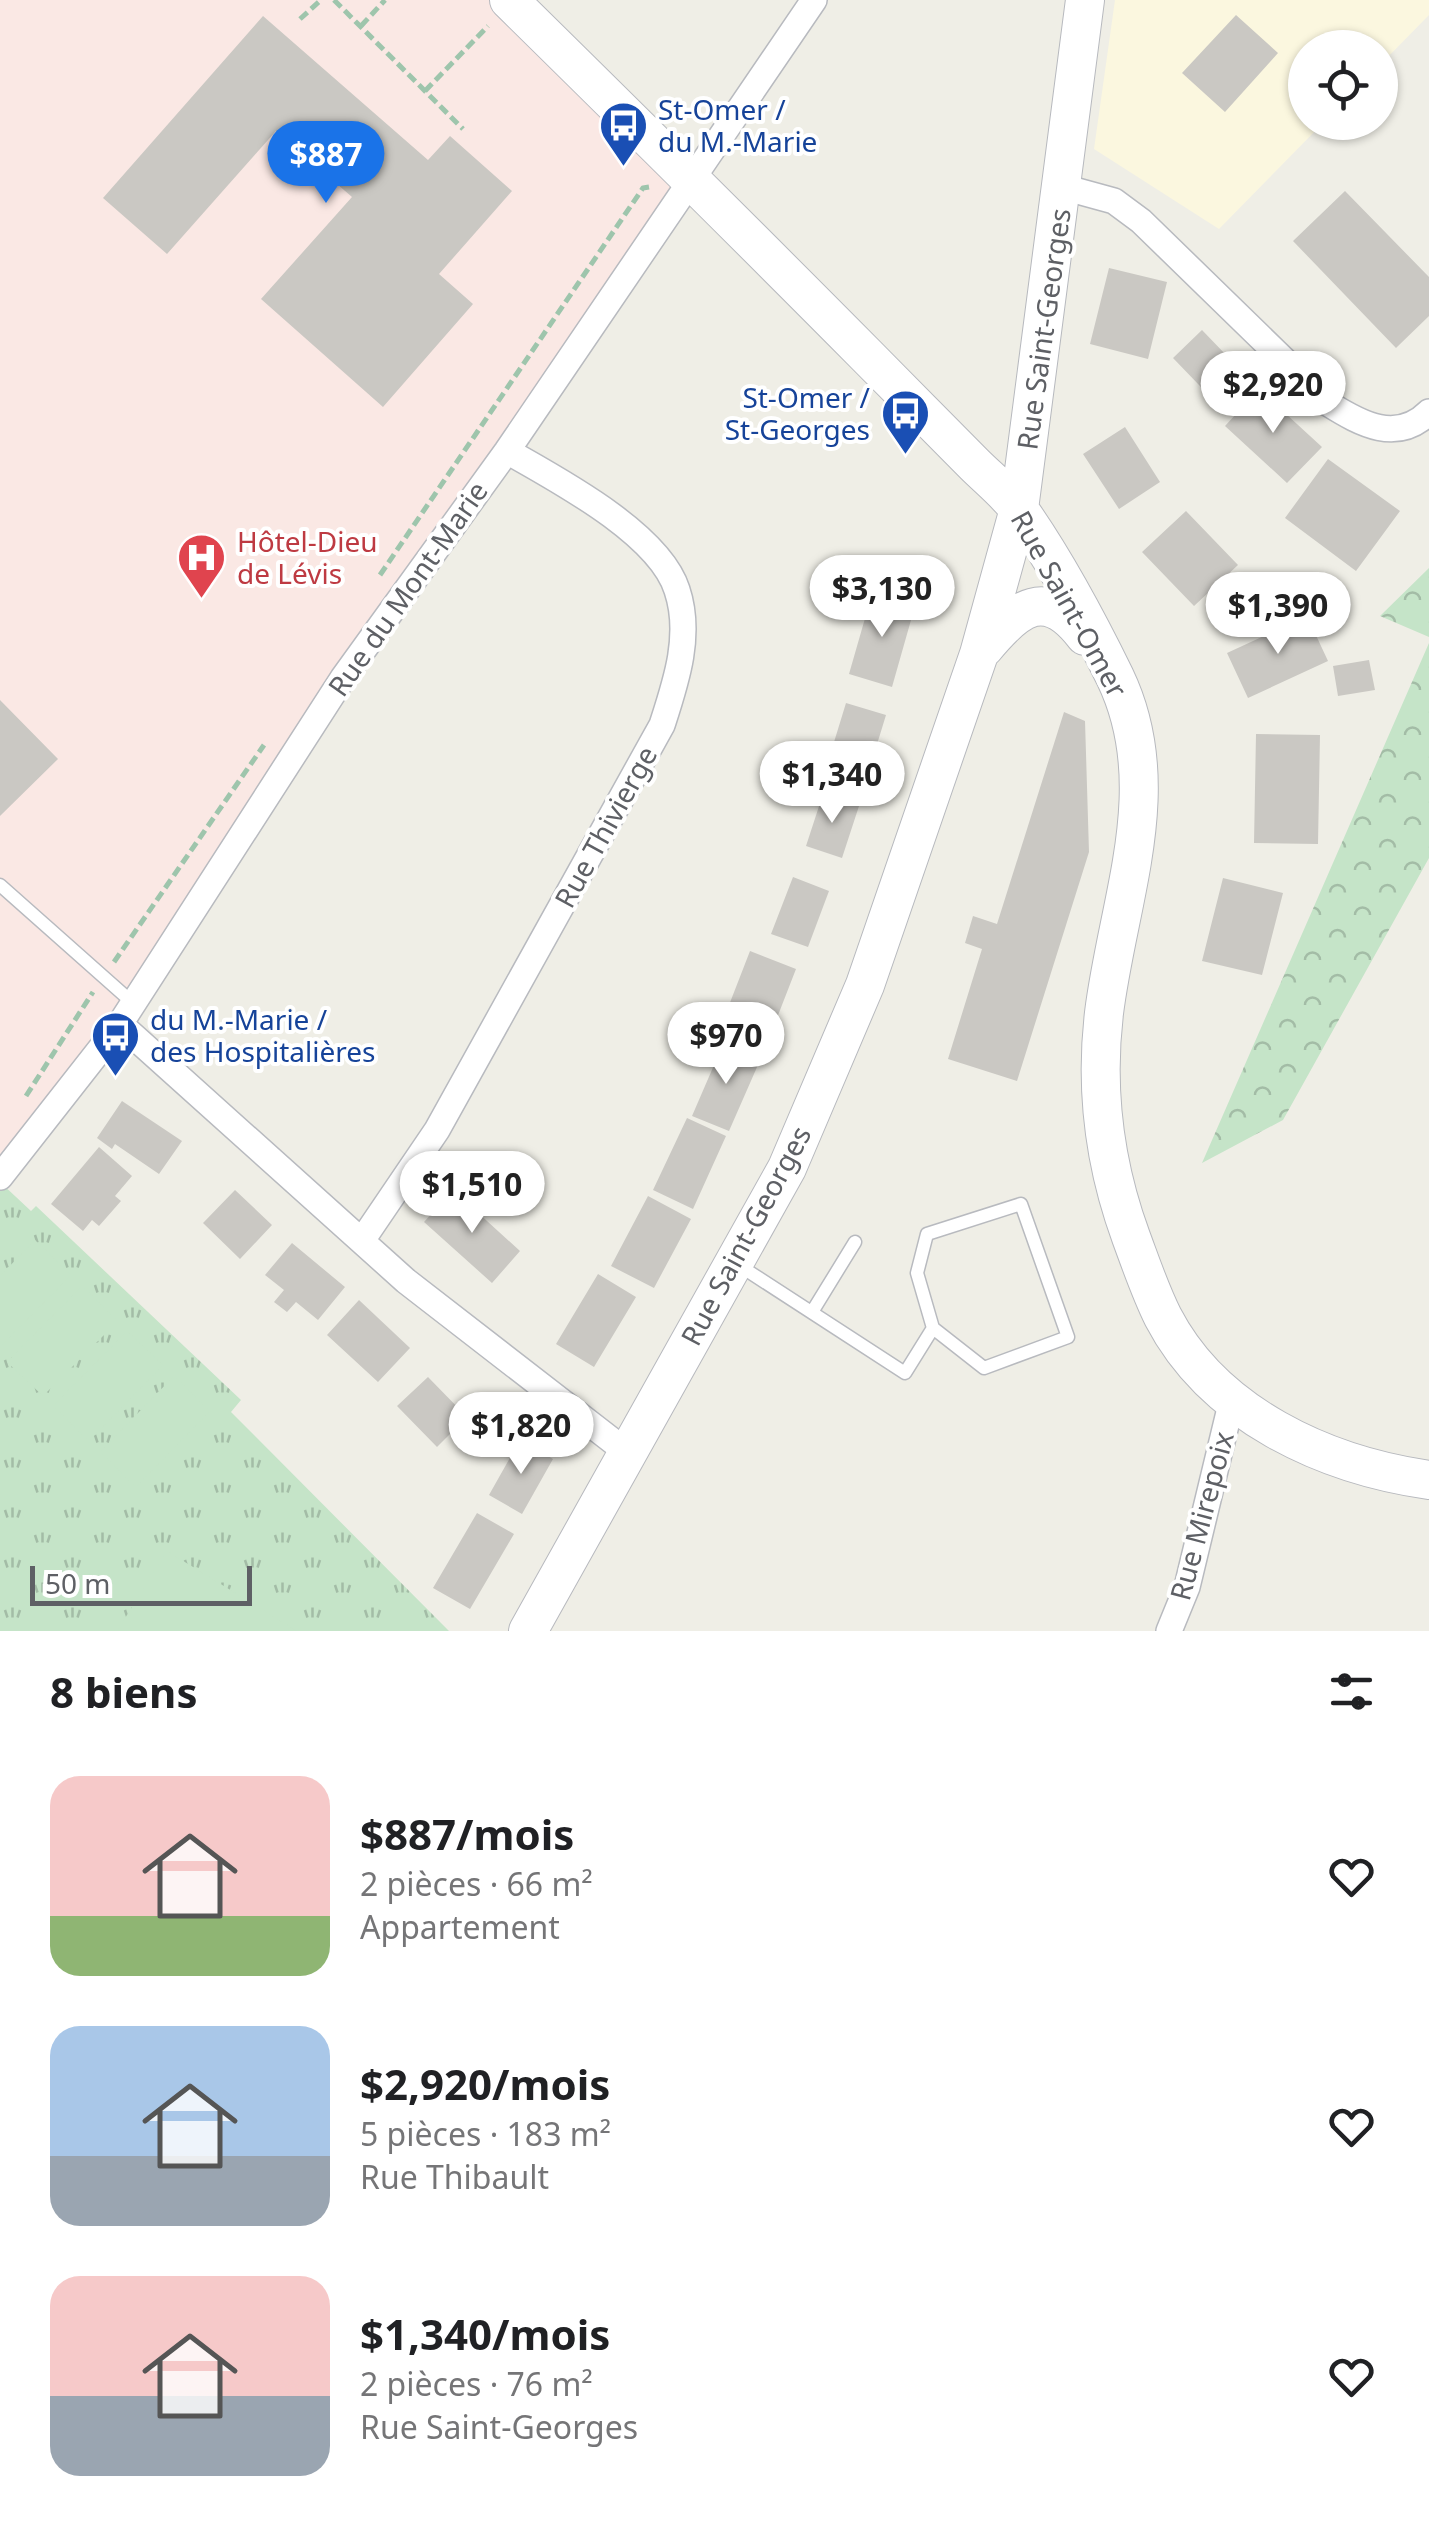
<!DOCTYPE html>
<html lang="fr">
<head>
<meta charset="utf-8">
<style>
	body { margin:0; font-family:"Noto Sans",sans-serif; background:#f6f6f6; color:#202124; height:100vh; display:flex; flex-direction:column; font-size:38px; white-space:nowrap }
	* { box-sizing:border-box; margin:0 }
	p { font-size:32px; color:#757577 }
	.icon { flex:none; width:55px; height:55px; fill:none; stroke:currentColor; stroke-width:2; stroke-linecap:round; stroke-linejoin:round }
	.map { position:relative; height:1631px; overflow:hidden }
	.details { display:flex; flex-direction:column; background:#fff; flex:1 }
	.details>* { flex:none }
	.tools { position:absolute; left:1288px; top:30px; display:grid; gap:20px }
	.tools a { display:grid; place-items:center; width:110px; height:110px; border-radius:50%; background:#fff; box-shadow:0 2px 8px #0004; font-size:50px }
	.scale { position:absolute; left:30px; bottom:25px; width:222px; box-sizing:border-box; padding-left:10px; border:5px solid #5e6065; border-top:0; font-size:28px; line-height:35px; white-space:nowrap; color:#5e6065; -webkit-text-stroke:8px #fff; paint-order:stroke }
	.price { position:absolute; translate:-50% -85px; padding:0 22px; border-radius:35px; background:#fff; color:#222; font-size:32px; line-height:65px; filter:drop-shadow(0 2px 5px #0008) }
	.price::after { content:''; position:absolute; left:50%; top:60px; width:30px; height:22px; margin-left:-15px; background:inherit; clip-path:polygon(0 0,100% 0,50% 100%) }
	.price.current { background:#1a73e8; color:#fff }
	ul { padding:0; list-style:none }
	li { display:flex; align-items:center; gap:30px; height:250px; padding:0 50px }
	li span { display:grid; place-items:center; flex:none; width:280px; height:200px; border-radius:30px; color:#555 }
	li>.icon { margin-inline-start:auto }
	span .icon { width:120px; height:120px; fill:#fffc; stroke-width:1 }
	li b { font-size:42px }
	h2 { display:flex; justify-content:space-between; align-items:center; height:120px; padding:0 50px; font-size:42px }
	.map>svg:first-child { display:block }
</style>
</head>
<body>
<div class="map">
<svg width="1429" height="1631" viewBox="0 0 1429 1631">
	<defs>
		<pattern id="forest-crowns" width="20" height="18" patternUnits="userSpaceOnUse" patternTransform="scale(2.5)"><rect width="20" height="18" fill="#c5e4c8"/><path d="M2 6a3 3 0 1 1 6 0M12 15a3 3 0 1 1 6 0" fill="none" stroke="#a3bca6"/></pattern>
		<pattern id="park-tufts" width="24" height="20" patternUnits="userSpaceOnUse" patternTransform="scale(2.5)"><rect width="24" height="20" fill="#c5e4c8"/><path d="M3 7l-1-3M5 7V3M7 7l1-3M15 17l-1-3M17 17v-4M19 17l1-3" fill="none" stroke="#a3bca6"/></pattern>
	</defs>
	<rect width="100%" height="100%" fill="#efeee6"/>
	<path fill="#fbf7df" d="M1115,0h314v15l-49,50v-17h-75v74l18,1 -104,106 -125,-80z"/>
	<path fill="#fae8e4" d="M0,0h514l175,177 -689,1000z"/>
	<path fill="url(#forest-crowns)" d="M1429,568v69l-49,-21z
		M1429,643v215l-146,262 -81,43z"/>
	<path fill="url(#park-tufts)" d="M0,1182l31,29 5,-5 205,194 -10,12 218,219h-449z"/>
	<path fill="#c5e4c8" d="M35,1240l36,35 -71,72v-71z
		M82,1286l36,35 -75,75 -36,-34z
		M127,1331l36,34 -74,76 -36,-35z
		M174,1376l36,35 -74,76 -36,-35z
		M167,1551l130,80h-180z"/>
	<path fill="#cac8c3" d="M1236,15l42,38 -53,59 -43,-39z
		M263,16l165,144 22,-24 62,55 -73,83 34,30 -90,103 -122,-108 91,-102 -76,-66 -109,123 -64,-56z
		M1345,191l84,86v39l-33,32 -103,-107z
		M1109,268l58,14 -19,77 -58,-15z
		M1202,330l52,54 -29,28 -52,-54z
		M1259,389l63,58 -35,36 -62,-57z
		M1125,427l35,55 -41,27 -36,-55z
		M1328,459l72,52 -44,60 -71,-53z
		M1186,511l52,54 -44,41 -52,-54z
		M872,594l43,12 -23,81 -43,-13z
		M1307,616l21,45 -80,37 -21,-45z
		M1369,660l6,30 -37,6 -5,-30z
		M0,700l58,59 -58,57z
		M846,703l40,12 -23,75 -40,-12z
		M1064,712l21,9 4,131 -72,229 -69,-22 34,-110 -17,-6 8,-27 24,8z
		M1256,734l64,1 -2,109 -64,-1z
		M823,794l36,12 -17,52 -36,-12z
		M793,877l36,14 -21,56 -37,-13z
		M1223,878l60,15 -21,82 -60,-14z
		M750,951l46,18 -21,54 -5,-2 -9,23 -34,-13 4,-10 -7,-3z
		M724,1042l37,16 -32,73 -37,-15z
		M122,1101l60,40 -23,33 -44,-30 -3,5 -15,-11z
		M687,1118l39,18 -33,73 -40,-19z
		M99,1147l33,29 -17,20 6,5 -22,25 -7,-6 -9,11 -32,-27z
		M235,1190l37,35 -32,34 -37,-36z
		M453,1190l67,61 -28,32 -68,-61z
		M648,1196l43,23 -37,69 -43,-22z
		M292,1243l53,44 -27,33 -22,-18 -9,10 -13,-10 10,-12 -19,-15z
		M598,1274l38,23 -42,70 -38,-23z
		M359,1300l51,48 -32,34 -51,-47z
		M428,1377l39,40 -30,30 -40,-41z
		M520,1440l33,19 -31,55 -33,-19z
		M477,1513l37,21 -44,75 -37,-21z"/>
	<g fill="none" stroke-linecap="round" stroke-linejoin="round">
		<defs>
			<path id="lane" d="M0,885l133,118
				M737,1264l168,109 28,-45 51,40 84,-31 -47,-133 -94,30 -10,39 16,55
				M812,1312l43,-70"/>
			<path id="street" d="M1063,187l51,14 27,20 188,183c32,20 68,40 100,8
				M120,1024l286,257 222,172
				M0,1177l120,-153 223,-346 164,-227 307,-451
				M363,1239l74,-109 225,-405c14,-43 30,-90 15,-135 -18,-57 -121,-111 -170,-139
				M1169,1631l18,-44 45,-187"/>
			<path id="secondary" d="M509,0c120,118 239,236 358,356 36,36 71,72 107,108 15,15 34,30 47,48 35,50 67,110 94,165 53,110 3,223 -11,336 -9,76 1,153 27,224 10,27 19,54 32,80 51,98 162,148 266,163
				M984,648c34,-41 62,-63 101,-12
				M528,1631l259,-463 78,-183 114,-331 40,-145 66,-509"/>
		</defs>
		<use href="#lane" stroke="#b8babf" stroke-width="15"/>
		<use href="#street" stroke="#b8babf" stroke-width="28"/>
		<use href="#secondary" stroke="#b7b9be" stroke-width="40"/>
		<path stroke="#9ec5ac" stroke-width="5" stroke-dasharray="10 5" stroke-linecap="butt" d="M334,0l129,129
			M300,19l21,-19
			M361,26l24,-26
			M425,91l63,-65
			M380,575l263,-387 6,-1
			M114,962l150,-217
			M26,1096l67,-104"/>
		<use href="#lane" stroke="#fff" stroke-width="12"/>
		<use href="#street" stroke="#fff" stroke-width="25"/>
		<use href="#secondary" stroke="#fff" stroke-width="38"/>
	</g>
	<defs>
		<symbol id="bus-pin" viewBox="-11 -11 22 30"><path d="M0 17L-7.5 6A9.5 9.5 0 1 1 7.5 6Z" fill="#1a4fb4" stroke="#fff"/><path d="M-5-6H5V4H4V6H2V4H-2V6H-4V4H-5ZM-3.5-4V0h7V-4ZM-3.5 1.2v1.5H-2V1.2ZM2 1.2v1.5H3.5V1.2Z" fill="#fff"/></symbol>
		<symbol id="hospital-pin" viewBox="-11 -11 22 30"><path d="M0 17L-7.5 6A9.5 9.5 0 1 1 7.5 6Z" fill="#e0444e" stroke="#fff"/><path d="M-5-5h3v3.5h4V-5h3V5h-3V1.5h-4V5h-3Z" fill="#fff"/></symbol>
	</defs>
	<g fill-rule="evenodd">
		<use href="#bus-pin" x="596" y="98" width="55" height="75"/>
		<use href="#bus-pin" x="878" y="386" width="55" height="75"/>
		<use href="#hospital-pin" x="174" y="530" width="55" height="75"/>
		<use href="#bus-pin" x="88" y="1008" width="55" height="75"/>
	</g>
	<g text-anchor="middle" stroke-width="8" stroke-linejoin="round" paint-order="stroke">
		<g font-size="28" fill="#164399" stroke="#fff" text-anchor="start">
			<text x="658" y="120">St-Omer /<tspan x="658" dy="32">du M.-Marie</tspan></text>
			<text x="870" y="408" text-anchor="end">St-Omer /<tspan x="870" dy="32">St-Georges</tspan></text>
			<text x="150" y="1030">du M.-Marie /<tspan x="150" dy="32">des Hospitalières</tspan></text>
		</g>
		<g font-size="28" fill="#5e6065" stroke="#fff">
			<text transform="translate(1044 329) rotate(-82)" y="10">Rue Saint-Georges</text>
			<text transform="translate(408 589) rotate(-55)" y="10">Rue du Mont-Marie</text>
			<text transform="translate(1069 604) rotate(61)" y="10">Rue Saint-Omer</text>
			<text transform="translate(606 827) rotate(-61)" y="10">Rue Thivierge</text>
			<text transform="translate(746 1236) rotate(-62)" y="10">Rue Saint-Georges</text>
			<text transform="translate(1202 1516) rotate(-75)" y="10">Rue Mirepoix</text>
		</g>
		<g font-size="28" fill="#be3a42" stroke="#fff" text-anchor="start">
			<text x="237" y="552">Hôtel-Dieu<tspan x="237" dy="32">de Lévis</tspan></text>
		</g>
	</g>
</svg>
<div class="tools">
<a><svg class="icon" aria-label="locate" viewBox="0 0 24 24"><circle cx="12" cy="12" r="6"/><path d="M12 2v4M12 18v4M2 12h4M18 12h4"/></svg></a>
</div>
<div class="scale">50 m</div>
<b class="price current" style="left:326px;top:206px">$887</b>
<b class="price" style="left:1273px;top:436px">$2,920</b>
<b class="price" style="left:882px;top:640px">$3,130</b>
<b class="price" style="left:1278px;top:657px">$1,390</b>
<b class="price" style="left:832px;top:826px">$1,340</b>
<b class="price" style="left:726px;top:1087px">$970</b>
<b class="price" style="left:472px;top:1236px">$1,510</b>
<b class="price" style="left:521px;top:1477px">$1,820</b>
</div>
<section class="details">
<h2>8 biens<svg class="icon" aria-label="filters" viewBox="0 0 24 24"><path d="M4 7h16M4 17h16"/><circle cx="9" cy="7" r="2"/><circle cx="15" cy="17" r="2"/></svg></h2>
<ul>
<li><span style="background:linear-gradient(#f6c9c9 70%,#8fb573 0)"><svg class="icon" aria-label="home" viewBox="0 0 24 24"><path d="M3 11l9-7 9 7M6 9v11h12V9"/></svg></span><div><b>$887/mois</b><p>2 pièces · 66 m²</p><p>Appartement</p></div><svg class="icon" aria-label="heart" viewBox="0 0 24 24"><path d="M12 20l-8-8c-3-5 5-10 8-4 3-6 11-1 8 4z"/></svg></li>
<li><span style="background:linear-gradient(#a9c7e8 65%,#9aa5b1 0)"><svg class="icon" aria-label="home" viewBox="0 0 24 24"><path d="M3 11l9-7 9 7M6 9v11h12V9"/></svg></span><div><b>$2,920/mois</b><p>5 pièces · 183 m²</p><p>Rue Thibault</p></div><svg class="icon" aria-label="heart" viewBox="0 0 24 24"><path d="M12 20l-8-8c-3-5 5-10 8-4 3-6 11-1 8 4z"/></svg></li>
<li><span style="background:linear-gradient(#f6c9c9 60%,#9aa5b1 0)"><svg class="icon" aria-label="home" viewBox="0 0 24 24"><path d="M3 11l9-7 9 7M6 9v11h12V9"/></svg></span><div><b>$1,340/mois</b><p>2 pièces · 76 m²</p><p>Rue Saint-Georges</p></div><svg class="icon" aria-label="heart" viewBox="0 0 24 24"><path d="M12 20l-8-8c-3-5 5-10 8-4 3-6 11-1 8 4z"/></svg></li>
</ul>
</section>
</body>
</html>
